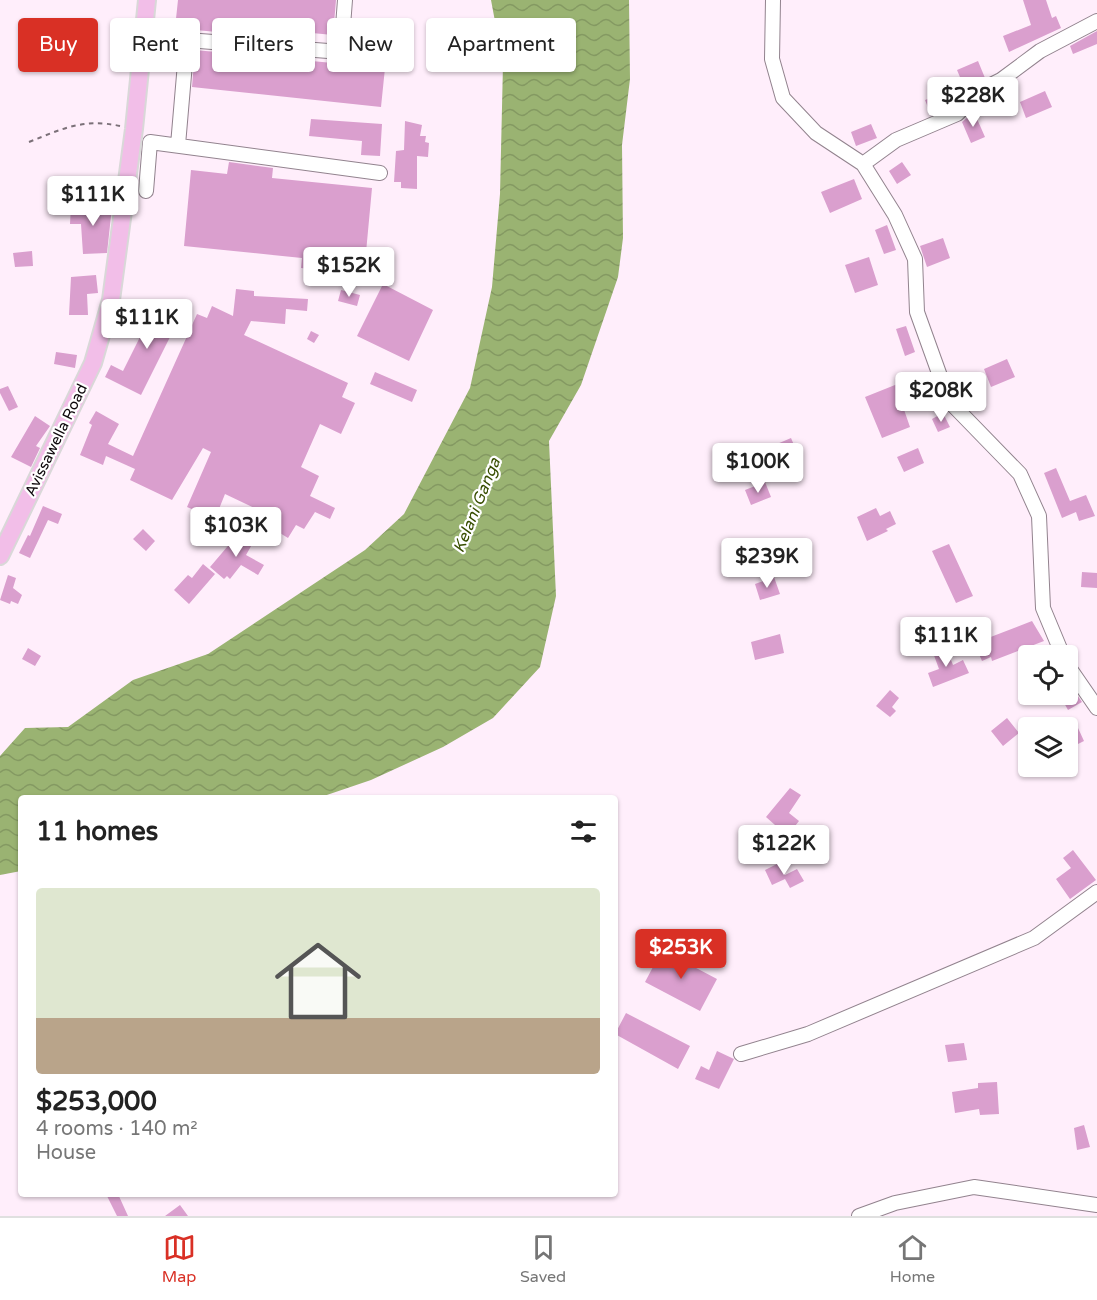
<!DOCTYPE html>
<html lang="en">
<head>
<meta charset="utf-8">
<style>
	body { margin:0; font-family:"Varela Round",sans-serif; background:#f6f6f6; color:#222; height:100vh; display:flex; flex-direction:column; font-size:22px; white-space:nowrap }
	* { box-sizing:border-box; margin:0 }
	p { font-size:20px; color:#767676 }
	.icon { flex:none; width:33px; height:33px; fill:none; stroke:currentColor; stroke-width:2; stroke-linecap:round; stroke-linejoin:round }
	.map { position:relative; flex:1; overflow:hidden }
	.details { position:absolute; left:18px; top:795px; width:600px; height:402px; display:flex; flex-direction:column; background:#fff; border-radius:6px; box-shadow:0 2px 4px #0004 }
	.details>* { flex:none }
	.top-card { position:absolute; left:18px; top:18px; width:600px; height:54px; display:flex; gap:12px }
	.buttons { position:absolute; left:1018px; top:645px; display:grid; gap:12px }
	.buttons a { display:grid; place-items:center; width:60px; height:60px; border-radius:6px; background:#fff; box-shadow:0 2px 4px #0004; font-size:30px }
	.price { position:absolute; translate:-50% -51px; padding:0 14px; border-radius:6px; background:#fff; color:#222; font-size:20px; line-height:39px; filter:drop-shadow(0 2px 3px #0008) }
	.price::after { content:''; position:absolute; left:50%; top:36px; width:18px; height:14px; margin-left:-9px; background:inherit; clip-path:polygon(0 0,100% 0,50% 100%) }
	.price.active { background:#d93025; color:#fff }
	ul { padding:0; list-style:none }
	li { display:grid; align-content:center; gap:12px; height:318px; padding:0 18px }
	li span { display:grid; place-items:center; height:186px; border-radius:6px; color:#555 }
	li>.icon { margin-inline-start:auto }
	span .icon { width:108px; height:108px; fill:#fffc; stroke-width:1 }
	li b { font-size:26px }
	h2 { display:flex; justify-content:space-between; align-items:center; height:72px; padding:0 18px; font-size:26px }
	.chip { padding:0 21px; border-radius:6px; background:#fff; box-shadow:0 2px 4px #0004; font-size:21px; line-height:54px }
	.chip.active { background:#d93025; color:#fff }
	.tabs { display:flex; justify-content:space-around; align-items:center; height:84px; border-top:2px solid #e0e0e0; background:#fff; font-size:16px; color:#767676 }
	.tabs a { display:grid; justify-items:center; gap:3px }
	.tabs .active { color:#d93025 }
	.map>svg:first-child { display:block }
</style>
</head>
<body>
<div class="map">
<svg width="1097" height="1216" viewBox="0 0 1097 1216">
	<defs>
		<pattern id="water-waves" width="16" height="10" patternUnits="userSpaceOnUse" patternTransform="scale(1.5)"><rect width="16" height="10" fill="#9ab372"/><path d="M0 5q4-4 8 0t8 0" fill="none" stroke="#849962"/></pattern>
	</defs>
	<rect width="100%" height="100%" fill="#ffeefb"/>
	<path fill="url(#water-waves)" d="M491,0h138l1,79 -8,66 1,93 -5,39 -37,108 -32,56 7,155 -16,71 -47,51 -50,29 -72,33 -53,18h-297v73l-21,4v-119l25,-28 43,-1 65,-47 75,-26 157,-104 39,-36 66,-126 22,-101 8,-93 3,-130z"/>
	<path fill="#da9fce" d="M178,0h158l-3,35 -63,-6 -1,8 -94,-9z
		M1023,0h23l6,18 4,-2 5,12 -52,24 -6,-16 28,-11z
		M1097,31v13l-24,10 -3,-8z
		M195,50l190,18 -4,39 -189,-20z
		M978,61l7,17 -20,11 -8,-19z
		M1045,91l7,16 -26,11 -6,-16z
		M943,93l5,15 -17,7 -6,-15z
		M974,112l11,25 -14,6 -9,-21z
		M311,119l71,5 -2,32 -19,-1 1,-14 -53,-5z
		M405,121l17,4 -2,11h6l-1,6 4,1 -1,14 -11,-1v33l-16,-1v-6h-7l2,-31 8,-1z
		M871,124l6,14 -21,8 -5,-14z
		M229,162l44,6 -1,10 100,10 -8,86 -63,-6 1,-10 -118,-12 7,-76 36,4z
		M902,162l9,13 -14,9 -8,-13z
		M854,179l8,20 -32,14 -9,-21z
		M71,205h13l-1,3 29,-1 -5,46 -24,1 -2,-30h-11z
		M887,225l9,25 -12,4 -9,-24z
		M943,238l7,20 -23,9 -7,-21z
		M32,251l1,15 -18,1 -2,-14z
		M869,257l9,28 -23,8 -10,-28z
		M96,275l2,18 -11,1 1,21h-19l2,-38z
		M383,284l50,26 -24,51 -52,-25z
		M236,289l18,2v5l54,3 -1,12 -21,-2 -1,15 -34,-3 -7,14 104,48 -6,14 13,6 -14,31 -21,-10 -19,43 18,9 -9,20 25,12 -5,11 -15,-7 -11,17 -8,-4 -8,13 -13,-8 5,-10 -55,-26 -10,25 -28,-12 24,-55 -8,-4 -31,52 -42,-20 5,-11 -29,-13 -3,9 -23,-10 12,-30 -3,-2 7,-12 23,13 -11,20 25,12 64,-142 10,4 5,-12 21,10z
		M341,290l19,5 -3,11 -19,-5z
		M158,301l24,12 -41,82 -36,-18 6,-12 12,6z
		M906,326l9,26 -10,4 -9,-27z
		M311,331l8,4 -5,8 -7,-4z
		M56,352l21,3 -2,13 -21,-4z
		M1007,359l8,18 -24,10 -7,-18z
		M375,372l42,18 -5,12 -42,-18z
		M910,379l6,16 -15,6 9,26 -28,11 -17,-41z
		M8,386l10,21 -9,4 -9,-18v-4z
		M943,413l7,14 -12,5 -6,-13z
		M35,416l15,10 -14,20 4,2 -9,19 -20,-10z
		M791,438l12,28 -20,9 -13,-28z
		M918,448l6,15 -20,9 -7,-15z
		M1056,468l14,33 16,-6 9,21 -16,5 -3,-9 -14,6 -18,-45z
		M765,482l6,15 -20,8 -6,-15z
		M43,506l19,8 -4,10 -10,-4 -18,38 -11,-5 9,-18 2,1z
		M876,508l4,8 10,-5 6,13 -10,5 2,2 -21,10 -10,-24z
		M237,519l11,5 -5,9 -10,-5z
		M143,529l12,12 -9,10 -13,-12z
		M235,531l19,10 -8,14 18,10 -6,10 -17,-10 -11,14 -3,-3 -3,3 -14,-12 23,-27z
		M949,544l24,52 -17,7 -24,-52z
		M742,556l5,10 -15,7 -5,-10z
		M203,564l12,10 -26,30 -15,-14 14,-15 4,3z
		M1082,572l15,1v15l-16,-1z
		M8,575l8,3 -3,10 9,7 -4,9 -7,-3 -1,3 -10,-4z
		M774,577l6,17 -20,6 -5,-16z
		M1032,621l12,20 -52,20 -1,-4 -9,4 -14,-33 14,-6 6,16z
		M780,634l4,19 -29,7 -4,-18z
		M945,645l8,20 10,-5 6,13 -36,14 -5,-14 11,-4 -7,-19z
		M28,648l13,8 -6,10 -13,-7z
		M1068,682l14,20 -14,8 -9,-16h9z
		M890,690l9,8 -7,9 4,4 -6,6 -14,-11z
		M1007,718l12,15 -16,13 -12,-15z
		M1078,728l6,13 -16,8v-16z
		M790,788l11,7 -12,18 10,8 -18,23 -13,-11 7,-8 -9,-8z
		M1073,850l23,30 -26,19 -14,-20 15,-11 -8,-10z
		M779,863l6,12 12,-6 7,12 -14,7 -5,-9 -13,6 -7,-15z
		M662,950l55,29 -17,32 -55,-29z
		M626,1013l64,33 -12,23 -63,-35z
		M964,1043l3,17 -19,2 -3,-17z
		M717,1051l17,8 -15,30 -24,-10 6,-13 8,4z
		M997,1082l2,32 -19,1 -1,-6 -24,4 -3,-21 26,-4v-5z
		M1084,1125l6,22 -13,3 -3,-22z
		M106,1194h12l10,22h-11z
		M180,1205l8,11h-23z"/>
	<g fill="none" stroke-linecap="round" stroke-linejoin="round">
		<defs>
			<path id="minor" d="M773,0l-1,59 11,39 33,35 47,31 32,51 20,44 2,53 32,89 71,73 19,42 4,92 20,48
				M341,52l4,-52
				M178,145l9,-105 154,12 48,7
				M863,164l33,-24 61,-26 24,-24 20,-10 39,-29 57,-30
				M146,191l4,-49 230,31
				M1068,666l29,42
				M741,1054l67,-20 226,-96 63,-46
				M859,1216l36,-13 79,-16 123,18"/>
			<path id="major" d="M0,556l93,-193 18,-63 23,-171 13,-129"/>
		</defs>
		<use href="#minor" stroke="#92838e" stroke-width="16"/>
		<use href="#major" stroke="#d9d8d8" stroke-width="20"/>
		<path stroke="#7b7078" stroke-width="2" stroke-dasharray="4.5 4.5" stroke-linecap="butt" d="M29,142c33,-13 54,-24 91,-16"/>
		<use href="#minor" stroke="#fff" stroke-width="14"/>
		<use href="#major" stroke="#f2bee8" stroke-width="16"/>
	</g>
	<g text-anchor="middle" stroke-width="4.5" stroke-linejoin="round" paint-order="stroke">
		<g font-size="15" fill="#0f090d" stroke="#fff">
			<text transform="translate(56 440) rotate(-64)" y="5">Avissawella Road</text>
		</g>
		<g font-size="16" font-style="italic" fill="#384e01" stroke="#fff">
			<text transform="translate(476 505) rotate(-68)" y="6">Kelani Ganga</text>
		</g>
	</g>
</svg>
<div class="buttons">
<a><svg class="icon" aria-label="locate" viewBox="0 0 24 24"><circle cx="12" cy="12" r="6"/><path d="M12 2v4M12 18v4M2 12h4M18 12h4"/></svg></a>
<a><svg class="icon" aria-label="layers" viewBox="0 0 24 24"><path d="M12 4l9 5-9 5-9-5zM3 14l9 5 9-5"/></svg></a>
</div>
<b class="price" style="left:973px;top:128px">$228K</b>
<b class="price" style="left:93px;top:227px">$111K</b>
<b class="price" style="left:349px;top:298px">$152K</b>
<b class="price" style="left:147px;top:350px">$111K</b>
<b class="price" style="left:941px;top:423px">$208K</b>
<b class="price" style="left:758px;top:494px">$100K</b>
<b class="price" style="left:236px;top:558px">$103K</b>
<b class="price" style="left:767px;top:589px">$239K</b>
<b class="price" style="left:946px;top:668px">$111K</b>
<b class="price" style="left:784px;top:876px">$122K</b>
<b class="price active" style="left:681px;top:980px">$253K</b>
<div class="top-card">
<a class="chip active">Buy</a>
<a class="chip">Rent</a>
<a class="chip">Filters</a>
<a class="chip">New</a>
<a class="chip">Apartment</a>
</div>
<section class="details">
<h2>11 homes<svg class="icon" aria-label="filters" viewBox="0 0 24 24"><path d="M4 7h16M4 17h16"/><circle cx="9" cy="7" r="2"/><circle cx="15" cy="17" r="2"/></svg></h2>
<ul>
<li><span style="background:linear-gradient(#dfe7d0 70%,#b9a48a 0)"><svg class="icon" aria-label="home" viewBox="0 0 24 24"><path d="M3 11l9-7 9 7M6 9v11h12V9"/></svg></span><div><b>$253,000</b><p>4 rooms · 140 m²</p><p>House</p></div></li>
</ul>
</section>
</div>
<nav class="tabs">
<a class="active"><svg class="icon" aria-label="map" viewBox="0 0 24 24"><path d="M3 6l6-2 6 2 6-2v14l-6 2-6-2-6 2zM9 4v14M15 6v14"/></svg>Map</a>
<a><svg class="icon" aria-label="saved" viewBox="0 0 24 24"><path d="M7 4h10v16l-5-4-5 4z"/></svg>Saved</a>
<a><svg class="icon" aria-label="home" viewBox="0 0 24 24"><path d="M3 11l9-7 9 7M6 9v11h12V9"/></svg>Home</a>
</nav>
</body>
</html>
